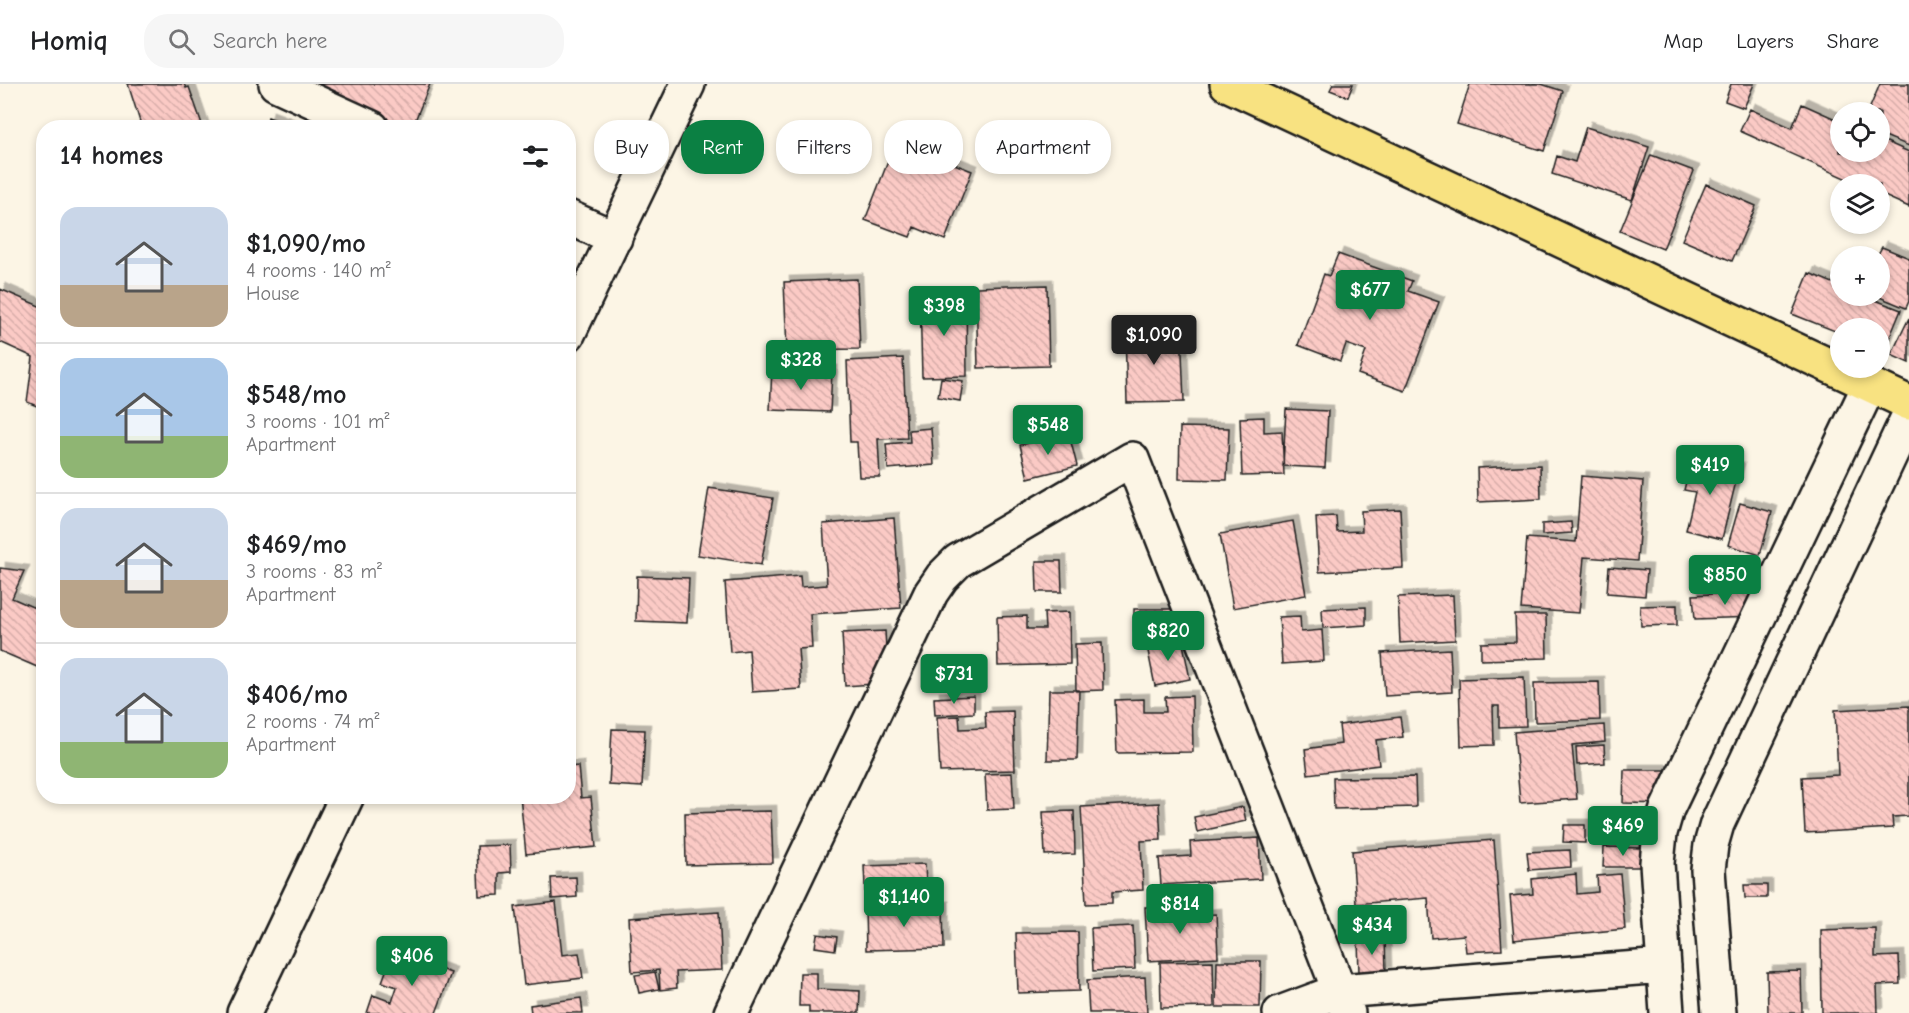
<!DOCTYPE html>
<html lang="en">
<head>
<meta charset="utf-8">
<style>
	body { margin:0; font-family:"Comic Neue",sans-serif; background:#f6f6f6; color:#202124; height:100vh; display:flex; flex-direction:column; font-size:22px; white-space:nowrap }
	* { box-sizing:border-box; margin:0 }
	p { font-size:20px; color:#757577 }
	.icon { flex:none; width:33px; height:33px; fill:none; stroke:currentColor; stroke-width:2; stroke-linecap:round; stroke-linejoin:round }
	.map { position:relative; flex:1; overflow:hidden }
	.details { position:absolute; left:36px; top:36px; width:540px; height:684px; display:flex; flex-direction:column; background:#fff; border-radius:24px; box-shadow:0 3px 9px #0003 }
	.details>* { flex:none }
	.banner { position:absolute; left:594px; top:36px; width:570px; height:54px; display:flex; gap:12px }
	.buttons { position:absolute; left:1830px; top:18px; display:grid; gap:12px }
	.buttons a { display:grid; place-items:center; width:60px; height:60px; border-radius:50%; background:#fff; box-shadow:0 3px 9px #0003; font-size:30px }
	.price { position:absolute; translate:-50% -51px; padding:0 14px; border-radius:6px; background:#0b8043; color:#fff; font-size:20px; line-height:39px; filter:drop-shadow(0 2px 3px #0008) }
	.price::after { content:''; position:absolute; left:50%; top:36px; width:18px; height:14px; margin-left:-9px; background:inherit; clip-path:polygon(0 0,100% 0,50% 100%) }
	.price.selected { background:#222; color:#fff }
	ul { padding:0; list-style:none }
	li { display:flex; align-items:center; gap:18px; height:150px; padding:0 24px }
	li+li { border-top:2px solid #e0e0e0 }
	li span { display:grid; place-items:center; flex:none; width:168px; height:120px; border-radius:18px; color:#555 }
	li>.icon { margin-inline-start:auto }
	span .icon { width:72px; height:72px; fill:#fffc; stroke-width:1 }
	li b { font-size:26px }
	h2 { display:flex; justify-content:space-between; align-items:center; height:72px; padding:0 24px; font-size:26px }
	.chip { padding:0 21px; border-radius:24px; background:#fff; box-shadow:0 3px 9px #0003; font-size:21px; line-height:54px }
	.chip.selected { background:#0b8043; color:#fff }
	header { display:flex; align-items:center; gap:36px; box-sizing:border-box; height:84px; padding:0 30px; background:#fff; border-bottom:2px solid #e0e0e0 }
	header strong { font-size:28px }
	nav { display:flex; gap:33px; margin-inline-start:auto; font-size:21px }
	.search { width:420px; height:54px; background:#f6f6f6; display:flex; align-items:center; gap:15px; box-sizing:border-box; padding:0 21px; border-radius:24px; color:#757577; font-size:22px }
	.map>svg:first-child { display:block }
</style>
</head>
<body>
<header>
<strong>Homiq</strong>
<div class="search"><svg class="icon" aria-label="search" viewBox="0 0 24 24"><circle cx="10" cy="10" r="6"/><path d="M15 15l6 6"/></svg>Search here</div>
<nav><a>Map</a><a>Layers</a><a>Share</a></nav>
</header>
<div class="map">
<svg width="1909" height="929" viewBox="0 0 1909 929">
	<defs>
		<pattern id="building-back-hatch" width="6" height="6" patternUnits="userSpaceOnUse" patternTransform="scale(1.5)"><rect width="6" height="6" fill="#fbcac5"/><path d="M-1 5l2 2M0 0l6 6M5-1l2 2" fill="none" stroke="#d7ada9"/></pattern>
		<filter id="shadow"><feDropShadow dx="5.5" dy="-5.5" stdDeviation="0" flood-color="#0004"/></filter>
	</defs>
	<rect width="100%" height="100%" fill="#fcf5e5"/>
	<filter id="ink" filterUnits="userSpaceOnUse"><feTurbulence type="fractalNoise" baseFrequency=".0167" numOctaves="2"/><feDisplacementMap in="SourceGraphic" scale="12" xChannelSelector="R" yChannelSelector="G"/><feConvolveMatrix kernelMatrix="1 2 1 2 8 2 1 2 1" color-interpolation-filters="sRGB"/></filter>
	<g filter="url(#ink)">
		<path fill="url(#building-back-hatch)" stroke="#1c1c1c" stroke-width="1.5" filter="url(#shadow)" d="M128,0h56l2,4 3,-1 14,40 -61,1z
			M301,0h129l-18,44h-8z
			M1333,0h20l-5,13 -18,-7z
			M1470,0h71l22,7 -19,60 -87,-27z
			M1731,0h23l-10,24 -19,-7z
			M1880,0h29v62l-29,-12v-22h-12z
			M1802,20l38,17v31h40v-13l29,13v55l-29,-13v-10h-22l-118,-53 10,-22 42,19z
			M268,33l29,11h-32z
			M1586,43l63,20 -17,53 -80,-26 5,-18 18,6z
			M896,57l76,30 -27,69 -31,-13 -4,10 -45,-17z
			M1651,71l43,16 -31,78 -43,-18z
			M1706,100l50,22 -24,55 -50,-21z
			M1882,163l27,11v43l-3,7 -29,-12h3v-40h-3z
			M1338,170l74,27 -4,10 31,11 -34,89 -47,-17 8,-23 -20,-7 -6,17 -42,-16 26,-71 5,2z
			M1809,189l31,13v10h25l36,14 -17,41 -4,-2v-21h-40v5l-48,-19z
			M857,195l3,70 -73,1 -3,-68z
			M1047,201l2,81 -71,2 -2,-81z
			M0,205l44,19v101l-17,-7 6,-45 -33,-15z
			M966,213l1,79 -45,1 -2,-79z
			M1909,234v45l-18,-8z
			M1181,244l3,74 -57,1 -2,-73z
			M903,274l4,80 -29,1 2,38h-21l-2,-35h-7l-3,-81z
			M772,285l60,2 -2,41 -60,-2z
			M941,294l22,3 -3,20 -22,-4z
			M1286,325l42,2 -3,57 -42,-2z
			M1264,333v15l18,-1 2,44 -42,1 -2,-58z
			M1180,343l49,1 -2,52 -48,-1z
			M931,344l3,37 -46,4 -2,-25 24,-2 -1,-12z
			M1069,350l8,32 -49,12 -8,-33z
			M1692,373l47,12 -17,70 -36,-9 9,-38 -11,-2z
			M1540,381l1,34 -63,3 -1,-34z
			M1581,392l62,5 -6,80 -53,-4 -5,56 -58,-4 6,-71 49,4z
			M709,404l64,10 -12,67 -63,-10z
			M1740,419l32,9 -12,43 -32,-10z
			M1400,425l3,59 -84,4 -3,-55 20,-1 1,16 25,-1 -1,-20z
			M894,434l7,90 -91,6 2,34 -14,1 3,40 -49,3 -3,-42 -19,2 -5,-70 75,-6 1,11 26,-2 -4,-61z
			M1293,437l13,74 -73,13 -13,-74z
			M1571,438l1,11 -30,2v-11z
			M1036,477h25l1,31h-25z
			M1609,483l38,3 -2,26 -38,-3z
			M0,484l24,3 -12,27 32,14v58l-44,-19z
			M637,492l52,2 -2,45 -51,-2z
			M1755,508v25l-60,2 -2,-24z
			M1453,511l2,45 -55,3 -2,-46z
			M1677,521v20l-36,1 -1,-20z
			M1366,523v18l-43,3 -1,-19z
			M1134,525h40v22h-40z
			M1069,528l1,52 -72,2 -1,-49 30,-1v13h18l-1,-16z
			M1515,531h31l1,43 -66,2v-17l35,-1z
			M1300,532l1,16 21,-2 2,31 -42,3 -3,-47z
			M885,547l3,52 -43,3 -3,-53z
			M1182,555l8,40 -35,7 -8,-40z
			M1102,559l1,47 -27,1 -1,-47z
			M1450,565l2,43 -67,4 -3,-43z
			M1524,593l2,49 -27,1v-21h-6l1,39 -33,1 -2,-67z
			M1599,598l1,38 -65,2 -1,-39z
			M1049,606h30l-2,70h-30z
			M974,612v17l-39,2 -1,-17z
			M1192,612l1,56 -76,1 -2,-53 29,-1v13h22l-1,-15z
			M1909,622v110l-17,1 1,11 -88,5 -3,-56 36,-2 -3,-65z
			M1013,627l2,59 -75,2 -3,-55 22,-1 1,13 26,-1 -1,-16z
			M1400,633l3,20 -27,3 3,25 -71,9 -3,-25 36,-5 -2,-19z
			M1604,641l1,17 -33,3 5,54 -57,4 -6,-71z
			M612,645l33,1 -3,57 -33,-2z
			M1604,661l1,18 -28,2 -1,-18z
			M578,682l3,32 10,-1 5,50 -70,7 -6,-58h48v-29z
			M1624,686h44v34l-45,-1z
			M1012,689l2,36 -27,1 -2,-36z
			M1415,693l1,30 -82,2 -1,-31z
			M1159,719l2,37 -20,1 2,49 -31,2v11l-26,1 -5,-97z
			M1243,723l3,14 -49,11 -3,-15z
			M771,727l2,52 -87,2 -1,-52z
			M1074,727l1,43 -30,1 -2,-43z
			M1564,741h21v18l-22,-1z
			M1259,754l2,41 -100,6 -2,-27 32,-2 -1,-14z
			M1494,756l8,110 -36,2 -2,-17 -33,3 -3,-40 -72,6 -4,-53z
			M510,761l1,27 -12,1v22l-20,1 -2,-50z
			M1604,763l38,1v19h-39z
			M1570,766l1,17 -42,3 -2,-18z
			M925,780l2,40 -61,2 -2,-40z
			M1576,790l1,20 21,-2 -1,-16 23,-2 5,55 -111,11 -4,-44 23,-2 -1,-15z
			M576,793l1,20 -25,2 -1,-21z
			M1744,801h23v13h-22z
			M556,818l6,53 17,-2 4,25 -59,7 -9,-78z
			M1175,822v11l41,-3 2,43 -70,4 -3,-54z
			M943,823l1,41 -78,2 -1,-42z
			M719,828l3,58 -46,2 1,16 -17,2 -1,-20 -27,2 -3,-54z
			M1133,842l2,43 -42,2 -2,-43z
			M1875,844v29l24,-1 1,28 -23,1 1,28h-56l-1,-83z
			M1078,848l1,59 -61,2 -2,-60z
			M817,850l20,3 -2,13 -20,-3z
			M1385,854l1,34 -27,1 -1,-33z
			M393,868l58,21 -15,40h-69l6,-18 19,7 5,-15 -15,-5z
			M1213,877l1,46 -53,1 -1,-46z
			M1217,877h44l-1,46h-44z
			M1801,887l1,42h-34l-1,-41z
			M655,888l4,17 -20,4 -4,-18z
			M800,889h17v16l43,2 -1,22h-50v-7h-10z
			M1145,893l2,36h-58l-2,-33z
			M581,914l2,15h-52l-1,-8z"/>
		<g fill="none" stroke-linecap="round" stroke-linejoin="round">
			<defs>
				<path id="minor" d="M276,0l96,44
					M568,133l47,21
					M568,250l120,-250
					M244,929l103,-217
					M731,929l200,-420 11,-16 16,-16 174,-102 216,554
					M1280,929l59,-22 325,-25
					M1667,929l-10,-150 3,-30 7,-24 203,-425
					M1719,929l-11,-143 3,-25 6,-21 192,-409"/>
				<path id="major" d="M1227,0l682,319"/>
			</defs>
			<use href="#minor" stroke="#1c1c1c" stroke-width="38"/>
			<use href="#major" stroke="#1c1c1c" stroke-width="38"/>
			<use href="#minor" stroke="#fcf5e5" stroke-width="33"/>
			<use href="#major" stroke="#f8e281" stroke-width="33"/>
		</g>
	</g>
</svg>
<div class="buttons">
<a><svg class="icon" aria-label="locate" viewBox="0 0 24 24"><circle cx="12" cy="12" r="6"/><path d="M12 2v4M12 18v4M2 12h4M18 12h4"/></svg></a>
<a><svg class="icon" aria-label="layers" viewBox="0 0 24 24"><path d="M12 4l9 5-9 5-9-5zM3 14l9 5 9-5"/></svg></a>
<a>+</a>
<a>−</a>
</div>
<b class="price" style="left:1370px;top:237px">$677</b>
<b class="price" style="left:944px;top:253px">$398</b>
<b class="price selected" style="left:1154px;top:282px">$1,090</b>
<b class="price" style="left:801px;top:307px">$328</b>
<b class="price" style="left:1048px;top:372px">$548</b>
<b class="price" style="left:1710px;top:412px">$419</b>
<b class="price" style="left:1725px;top:522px">$850</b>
<b class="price" style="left:1168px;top:578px">$820</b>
<b class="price" style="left:954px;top:621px">$731</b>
<b class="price" style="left:1623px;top:773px">$469</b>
<b class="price" style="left:904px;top:844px">$1,140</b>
<b class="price" style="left:1180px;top:851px">$814</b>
<b class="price" style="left:1372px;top:872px">$434</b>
<b class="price" style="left:412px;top:903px">$406</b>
<div class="banner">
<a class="chip">Buy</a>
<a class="chip selected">Rent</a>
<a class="chip">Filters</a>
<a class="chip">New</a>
<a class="chip">Apartment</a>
</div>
<section class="details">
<h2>14 homes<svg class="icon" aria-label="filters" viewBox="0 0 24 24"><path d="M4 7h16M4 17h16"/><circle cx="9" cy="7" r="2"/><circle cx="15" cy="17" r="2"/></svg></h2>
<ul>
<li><span style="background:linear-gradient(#c9d6e8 65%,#b9a48a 0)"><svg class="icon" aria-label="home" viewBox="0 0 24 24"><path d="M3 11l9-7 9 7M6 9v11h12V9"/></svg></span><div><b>$1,090/mo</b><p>4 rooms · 140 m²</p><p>House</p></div></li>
<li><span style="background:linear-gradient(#a9c7e8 65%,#8fb573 0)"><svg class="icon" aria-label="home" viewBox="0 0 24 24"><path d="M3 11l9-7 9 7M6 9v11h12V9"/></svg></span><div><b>$548/mo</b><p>3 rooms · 101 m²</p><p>Apartment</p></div></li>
<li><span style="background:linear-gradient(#c9d6e8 60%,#b9a48a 0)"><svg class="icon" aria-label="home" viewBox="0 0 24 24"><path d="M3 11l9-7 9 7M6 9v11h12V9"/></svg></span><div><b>$469/mo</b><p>3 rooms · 83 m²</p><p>Apartment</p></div></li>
<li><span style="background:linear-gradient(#c9d6e8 70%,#8fb573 0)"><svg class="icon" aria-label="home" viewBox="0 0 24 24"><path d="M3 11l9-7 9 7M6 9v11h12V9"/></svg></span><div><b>$406/mo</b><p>2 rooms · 74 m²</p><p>Apartment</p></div></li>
</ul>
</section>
</div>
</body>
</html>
